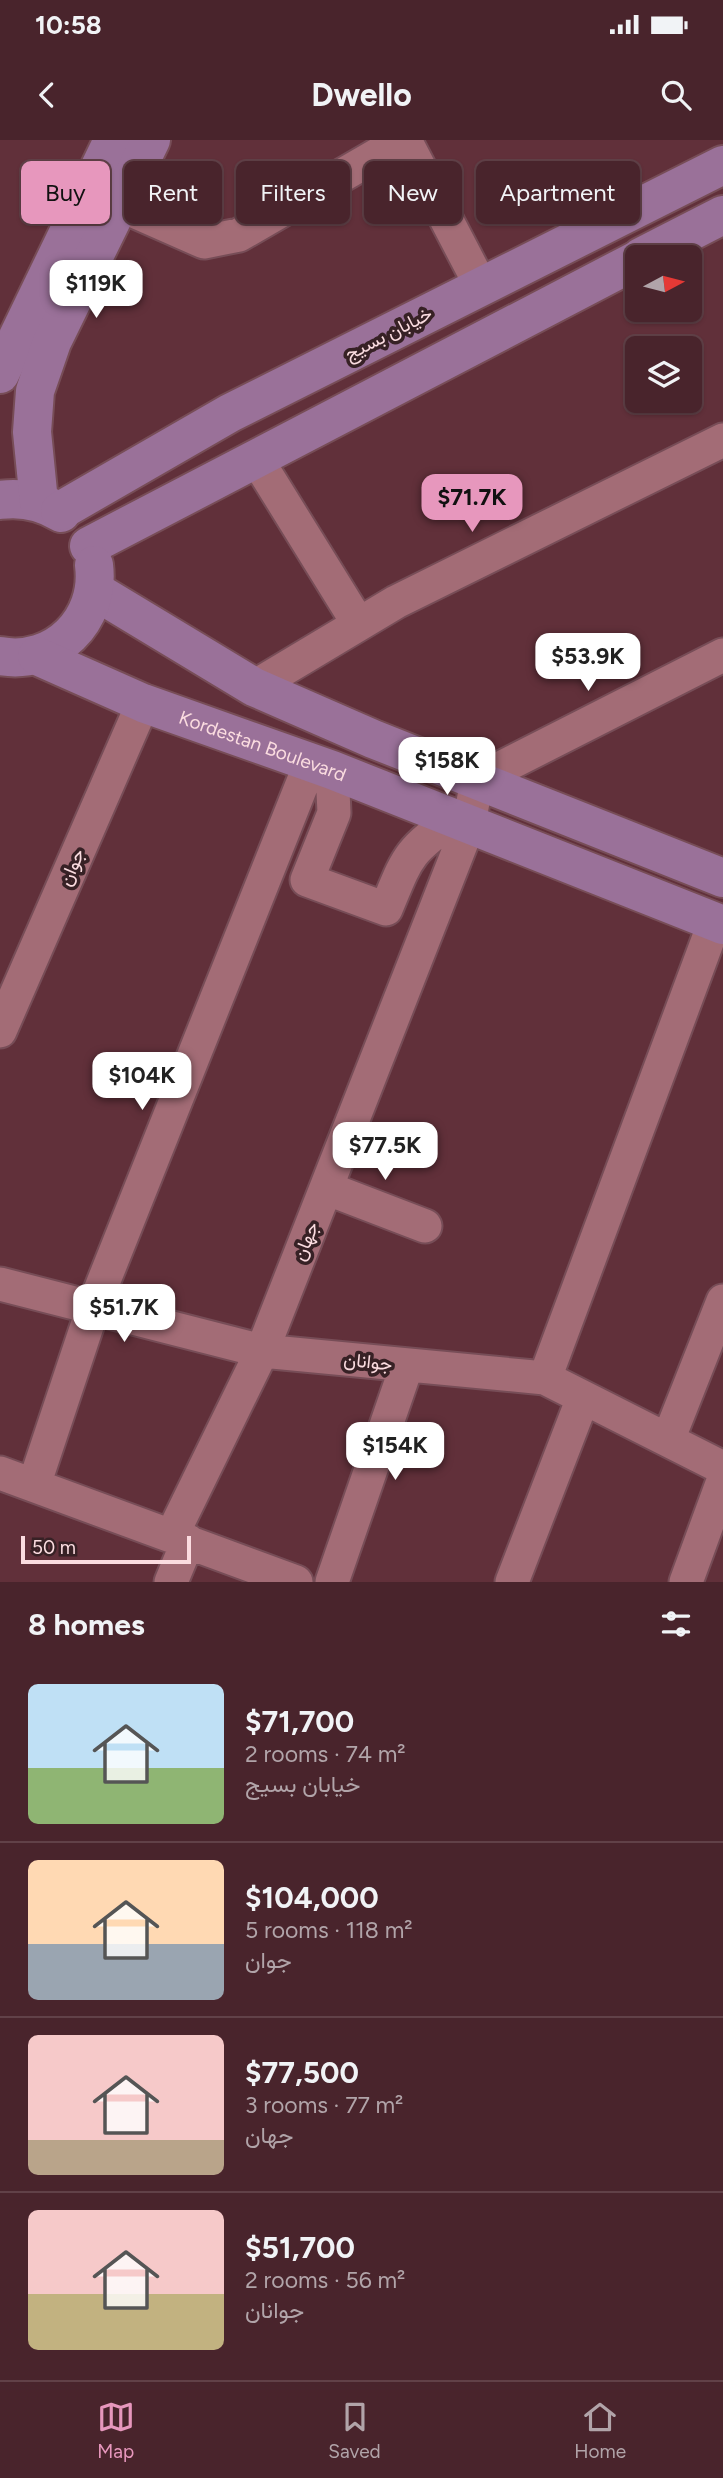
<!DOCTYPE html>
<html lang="en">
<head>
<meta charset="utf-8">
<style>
	body { margin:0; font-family:Figtree,Vazirmatn,sans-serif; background:#533038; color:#f1f3f6; height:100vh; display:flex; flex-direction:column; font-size:26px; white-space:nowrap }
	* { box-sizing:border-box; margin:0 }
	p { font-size:23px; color:#b1a4a9 }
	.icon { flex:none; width:38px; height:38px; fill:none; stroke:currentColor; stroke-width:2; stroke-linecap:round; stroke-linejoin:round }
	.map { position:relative; height:1442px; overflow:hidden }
	.panel { display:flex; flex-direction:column; background:#49242c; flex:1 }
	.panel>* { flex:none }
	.top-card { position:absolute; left:21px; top:21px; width:682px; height:63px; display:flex; gap:14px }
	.needle { width:46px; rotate:83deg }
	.controls { position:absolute; left:625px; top:105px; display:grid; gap:14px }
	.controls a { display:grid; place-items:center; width:77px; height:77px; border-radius:10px; background:#49242c; box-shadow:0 2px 5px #0004,0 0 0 2px #614148; font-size:35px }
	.scale { position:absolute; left:21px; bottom:18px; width:170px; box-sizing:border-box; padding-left:7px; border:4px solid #fbdce0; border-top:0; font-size:19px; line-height:24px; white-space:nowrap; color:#fbdce0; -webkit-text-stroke:5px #372125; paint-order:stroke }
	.price { position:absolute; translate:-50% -60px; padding:0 16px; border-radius:14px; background:#fff; color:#222; font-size:23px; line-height:46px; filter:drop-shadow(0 2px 4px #0008) }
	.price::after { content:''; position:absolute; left:50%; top:42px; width:21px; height:16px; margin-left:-10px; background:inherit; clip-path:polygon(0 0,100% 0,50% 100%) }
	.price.active { background:#e797bd; color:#111 }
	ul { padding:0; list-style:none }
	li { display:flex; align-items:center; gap:21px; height:175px; padding:0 28px }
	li+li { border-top:2px solid #614148 }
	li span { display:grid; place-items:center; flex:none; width:196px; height:140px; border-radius:10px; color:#555 }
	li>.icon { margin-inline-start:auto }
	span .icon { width:84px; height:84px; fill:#fffc; stroke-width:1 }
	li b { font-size:30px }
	h2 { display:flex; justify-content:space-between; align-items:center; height:84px; padding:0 28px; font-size:30px }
	.chip { padding:0 24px; border-radius:10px; background:#49242c; box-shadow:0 2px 5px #0004,0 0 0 2px #614148; font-size:24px; line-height:63px }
	.chip.active { background:#e797bd; color:#111 }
	.status { display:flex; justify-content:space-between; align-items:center; height:49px; padding:0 35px; background:#49242c; direction:ltr }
	.status svg { height:19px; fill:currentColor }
	header { display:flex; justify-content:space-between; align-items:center; height:91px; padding:0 28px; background:#49242c; font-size:32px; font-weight:700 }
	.dock { display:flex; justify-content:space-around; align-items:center; height:98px; border-top:2px solid #614148; background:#49242c; font-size:19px; color:#b1a4a9 }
	.dock a { display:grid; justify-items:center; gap:4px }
	.dock .active { color:#e797bd }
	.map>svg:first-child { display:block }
</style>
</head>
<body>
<div class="status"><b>10:58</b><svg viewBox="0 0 49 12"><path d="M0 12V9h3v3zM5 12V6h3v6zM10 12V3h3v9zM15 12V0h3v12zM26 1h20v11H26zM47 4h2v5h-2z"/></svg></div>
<header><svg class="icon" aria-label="back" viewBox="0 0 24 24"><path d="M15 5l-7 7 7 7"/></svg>Dwello<svg class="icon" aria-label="search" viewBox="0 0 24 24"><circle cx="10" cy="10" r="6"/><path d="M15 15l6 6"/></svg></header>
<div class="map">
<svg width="723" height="1442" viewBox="0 0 723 1442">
	<rect width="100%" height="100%" fill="#61303a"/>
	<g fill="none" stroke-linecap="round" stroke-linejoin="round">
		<defs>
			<path id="minor" d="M405,0l76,146
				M120,65l84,37 35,-7 164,-95
				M256,318l102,165
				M254,547l142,-85 327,-162
				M332,630l2,43 -27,67 79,29c22,-53 21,-57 69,-91
				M0,891l143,-328
				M326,1048l99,38
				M0,1144l262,67 283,27 178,90
				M545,1238l170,-457
				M668,1300l55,-139
				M0,1333l296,109
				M34,1345l59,-177 218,-546
				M172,1395l90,-184 207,-527 8,-44 246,-125
				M171,1442l17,-41
				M332,1442l75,-217
				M512,1442l71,-184
				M686,1442l37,-101"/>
			<g id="major">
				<path d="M641,117l82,-42"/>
				<path d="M0,234l113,-234"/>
				<path d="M0,360c23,-3 42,1 61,13"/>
				<path d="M39,362l-7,-70 3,-41 17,-49 99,-202"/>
				<path d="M60,371l170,-98 493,-248"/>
				<path d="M89,406l548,-286"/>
				<path d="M95,451l159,96 119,52 350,139"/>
				<path d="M0,516c55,10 101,-36 94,-91"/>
				<path id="s1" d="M37,516l106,47 189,67 391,155"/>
			</g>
		</defs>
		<use href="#minor" stroke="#774d57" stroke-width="37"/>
		<use href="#major" stroke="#774d57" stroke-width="42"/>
		<use href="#minor" stroke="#a36c76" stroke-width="33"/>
		<use href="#major" stroke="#9a7199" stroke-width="38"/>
	</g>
	<g text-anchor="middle" stroke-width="7" stroke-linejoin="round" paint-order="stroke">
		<g font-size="19" fill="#fbdce0" stroke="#372125">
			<text transform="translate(388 193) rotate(-27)" y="7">خیابان بسیج</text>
			<text dy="7" stroke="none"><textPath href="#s1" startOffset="243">Kordestan Boulevard</textPath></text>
			<text transform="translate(71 727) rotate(-67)" y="7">جوان</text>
			<text transform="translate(305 1101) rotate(-68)" y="7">جهان</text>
			<text transform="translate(368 1221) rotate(6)" y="7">جوانان</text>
		</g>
	</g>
</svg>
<div class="controls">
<a><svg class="needle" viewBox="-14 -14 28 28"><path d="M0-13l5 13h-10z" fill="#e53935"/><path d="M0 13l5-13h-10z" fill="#b1a4a9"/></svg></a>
<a><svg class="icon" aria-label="layers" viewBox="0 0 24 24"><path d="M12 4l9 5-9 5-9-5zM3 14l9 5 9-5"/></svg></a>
</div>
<div class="scale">50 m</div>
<b class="price" style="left:96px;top:180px">$119K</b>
<b class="price active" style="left:472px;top:394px">$71.7K</b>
<b class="price" style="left:588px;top:553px">$53.9K</b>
<b class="price" style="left:447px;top:657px">$158K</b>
<b class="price" style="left:142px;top:972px">$104K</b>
<b class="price" style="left:385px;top:1042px">$77.5K</b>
<b class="price" style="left:124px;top:1204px">$51.7K</b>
<b class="price" style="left:395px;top:1342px">$154K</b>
<div class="top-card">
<a class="chip active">Buy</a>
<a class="chip">Rent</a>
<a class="chip">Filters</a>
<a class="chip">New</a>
<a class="chip">Apartment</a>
</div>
</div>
<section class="panel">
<h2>8 homes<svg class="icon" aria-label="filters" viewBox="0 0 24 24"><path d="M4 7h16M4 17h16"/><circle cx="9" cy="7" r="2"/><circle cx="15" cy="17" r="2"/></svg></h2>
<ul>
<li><span style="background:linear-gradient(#bfe0f5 60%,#8fb573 0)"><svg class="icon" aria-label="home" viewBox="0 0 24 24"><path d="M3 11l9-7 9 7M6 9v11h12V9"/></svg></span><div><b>$71,700</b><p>2 rooms · 74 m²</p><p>خیابان بسیج</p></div></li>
<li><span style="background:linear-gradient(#ffd9b3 60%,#9aa5b1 0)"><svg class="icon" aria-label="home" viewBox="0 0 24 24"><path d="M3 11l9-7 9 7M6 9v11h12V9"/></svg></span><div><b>$104,000</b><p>5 rooms · 118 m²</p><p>جوان</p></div></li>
<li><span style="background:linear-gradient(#f6c9c9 75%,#b9a48a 0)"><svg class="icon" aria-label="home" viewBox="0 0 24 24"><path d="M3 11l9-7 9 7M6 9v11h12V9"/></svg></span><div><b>$77,500</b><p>3 rooms · 77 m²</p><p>جهان</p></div></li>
<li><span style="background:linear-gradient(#f6c9c9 60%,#c2b280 0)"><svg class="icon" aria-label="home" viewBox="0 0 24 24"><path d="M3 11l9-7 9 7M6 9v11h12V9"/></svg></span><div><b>$51,700</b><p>2 rooms · 56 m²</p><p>جوانان</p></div></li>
</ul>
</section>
<nav class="dock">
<a class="active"><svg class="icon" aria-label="map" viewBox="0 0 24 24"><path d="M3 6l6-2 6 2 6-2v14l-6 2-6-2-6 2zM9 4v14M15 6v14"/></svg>Map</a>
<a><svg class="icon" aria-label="saved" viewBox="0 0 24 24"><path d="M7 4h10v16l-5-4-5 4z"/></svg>Saved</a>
<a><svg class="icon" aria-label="home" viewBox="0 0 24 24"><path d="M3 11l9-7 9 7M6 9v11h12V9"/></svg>Home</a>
</nav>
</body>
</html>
